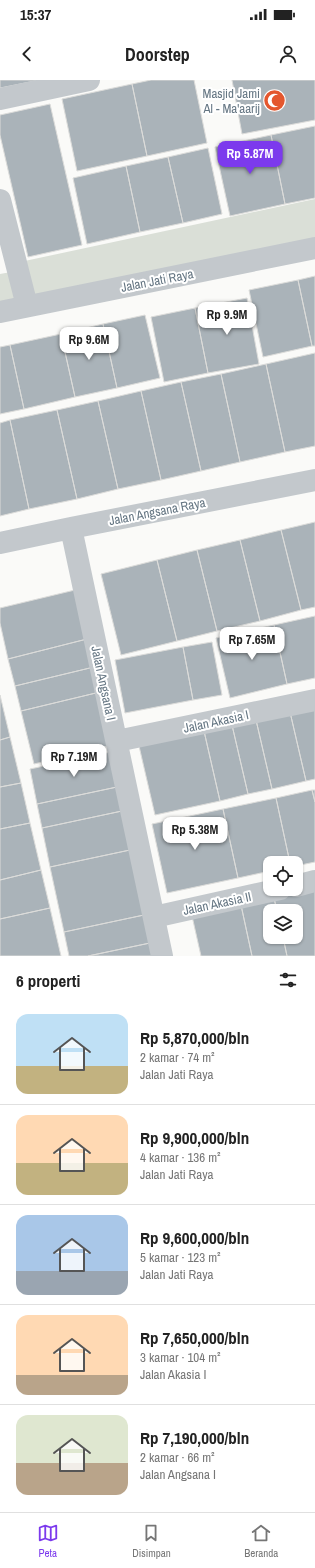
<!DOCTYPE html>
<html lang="id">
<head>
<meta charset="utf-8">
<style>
	body { margin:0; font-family:"Archivo Narrow",sans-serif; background:#f6f6f6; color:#222; height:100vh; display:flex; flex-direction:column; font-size:15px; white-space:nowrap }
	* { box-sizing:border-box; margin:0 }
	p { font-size:13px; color:#767676 }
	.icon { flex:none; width:22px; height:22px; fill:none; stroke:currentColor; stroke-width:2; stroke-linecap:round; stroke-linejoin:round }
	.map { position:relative; height:876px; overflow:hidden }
	.drawer { display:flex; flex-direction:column; background:#fff; flex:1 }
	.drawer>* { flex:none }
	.controls { position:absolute; left:263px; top:776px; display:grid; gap:8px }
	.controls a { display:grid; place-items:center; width:40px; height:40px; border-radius:8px; background:#fff; box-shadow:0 1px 3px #0004; font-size:20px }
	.price { position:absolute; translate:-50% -34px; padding:0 9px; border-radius:8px; background:#fff; color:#222; font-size:13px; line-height:26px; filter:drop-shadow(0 1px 2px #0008) }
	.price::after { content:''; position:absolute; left:50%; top:24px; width:12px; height:9px; margin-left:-6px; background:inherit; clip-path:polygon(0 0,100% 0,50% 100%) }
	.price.on { background:#7c3aed; color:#fff }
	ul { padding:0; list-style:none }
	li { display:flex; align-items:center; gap:12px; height:100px; padding:0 16px }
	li+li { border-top:1px solid #e0e0e0 }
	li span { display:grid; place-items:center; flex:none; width:112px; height:80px; border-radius:12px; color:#555 }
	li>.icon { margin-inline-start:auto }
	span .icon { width:48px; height:48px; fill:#fffc; stroke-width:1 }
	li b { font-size:17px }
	h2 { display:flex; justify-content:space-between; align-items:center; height:48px; padding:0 16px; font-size:17px }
	.status { display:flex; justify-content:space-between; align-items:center; height:28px; padding:0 20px; background:#fff; direction:ltr }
	.status svg { height:11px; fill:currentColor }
	header { display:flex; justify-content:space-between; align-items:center; height:52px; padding:0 16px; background:#fff; font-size:18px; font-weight:800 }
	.tabs { display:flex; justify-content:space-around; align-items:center; height:56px; border-top:1px solid #e0e0e0; background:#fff; font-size:11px; color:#767676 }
	.tabs a { display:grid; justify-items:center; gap:2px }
	.tabs .on { color:#7c3aed }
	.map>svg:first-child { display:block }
</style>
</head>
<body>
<div class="status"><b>15:37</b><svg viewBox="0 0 49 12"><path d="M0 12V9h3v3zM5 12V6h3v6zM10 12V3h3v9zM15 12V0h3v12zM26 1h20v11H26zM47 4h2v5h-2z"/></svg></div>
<header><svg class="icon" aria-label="back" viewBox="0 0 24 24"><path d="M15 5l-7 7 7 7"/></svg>Doorstep<svg class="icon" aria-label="person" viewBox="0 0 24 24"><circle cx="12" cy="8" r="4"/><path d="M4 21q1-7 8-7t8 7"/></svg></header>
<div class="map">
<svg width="315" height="876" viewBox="0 0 315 876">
	<rect width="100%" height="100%" fill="#fafaf8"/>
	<path fill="#dadfd7" d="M315,119v43l-286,56 -9,-36z
		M11,192l8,30 -19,5v-33z"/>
	<path fill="#aab3b9" stroke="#dcdcda" d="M0,0h40l-40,8z
		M151,0h43l13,63 -60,13 -15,-72z
		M232,0h83v40l-73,14z
		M132,4l15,72 -70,15 -15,-72z
		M50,24l32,141 -54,12 -28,-122v-20z
		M315,46v72l-30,6 -14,-69z
		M271,55l14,69 -55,12 -15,-69z
		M208,68l14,66 -39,9 -15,-66z
		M168,77l15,66 -43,9 -14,-66z
		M126,86l14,66 -53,12 -14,-66z
		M315,196v70h-3l-14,-66z
		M298,200l14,66 -49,11 -14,-67z
		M247,218l12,66 -51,9 -13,-65z
		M195,228l13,65 -44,9 -13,-65z
		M145,235l15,63 -43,10 -14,-64z
		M103,244l14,64 -42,9 -14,-63z
		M61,254l14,63 -51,12 -14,-64z
		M10,265l14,64 -24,5v-67z
		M315,273v93l-30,6 -19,-88z
		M266,284l19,88 -45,10 -19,-88z
		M221,294l19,88 -39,9 -20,-89z
		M181,302l20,89 -40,9 -20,-89z
		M141,311l20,89 -43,9 -20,-88z
		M98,321l20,88 -41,10 -20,-89z
		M57,330l20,89 -48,10 -19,-89z
		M10,340l19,89 -29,7v-93z
		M315,442v85l-14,3 -20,-80z
		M281,450l20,80 -41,11 -20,-81z
		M240,460l20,81 -43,10 -20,-81z
		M197,470l20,81 -40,10 -20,-81z
		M157,480l20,81 -56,14 -20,-81z
		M75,510l12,49 -79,20 -8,-36v-15z
		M315,536v62l-28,6 -13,-59z
		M274,545l13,59 -57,14 -14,-60z
		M87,559l7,28 -79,19 -7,-27z
		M212,562l10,53 -29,5 -10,-53z
		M183,567l10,53 -68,13 -10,-53z
		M94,587l6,25 -79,19 -6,-25z
		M100,612l13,53 -79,19 -13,-53z
		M0,615l10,42 -10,3z
		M315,627v72l-9,2 -16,-69z
		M290,632l16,69 -34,8 -16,-69z
		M256,640l16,69 -24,5 -16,-69z
		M232,645l16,69 -28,7 -16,-70z
		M204,651l16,70 -65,14 -16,-69z
		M10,657l11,46 -21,4v-47z
		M110,672l7,35 -80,17 -7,-35z
		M21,703l9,40 -30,6v-42z
		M117,707l5,24 -80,17 -5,-24z
		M312,710h3v12z
		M312,710l3,12v60l-19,4v-3h-6l-14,-65z
		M276,718l14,65h-20v8l-32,7 -15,-69z
		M223,729l15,69 -71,15 -15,-69z
		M122,731l8,39 -80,17 -8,-39z
		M30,743l11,47 -41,10v-51z
		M130,770l14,65 -80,17 -14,-65z
		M41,790l9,38 -50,11v-39z
		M315,809v67h-28l-4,-19h13v-26h-19l-3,-13z
		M274,818l3,13h-7v26h13l4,19h-35l-11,-51z
		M241,825l11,51h-51l-9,-40z
		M50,828l11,48h-61v-37z
		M144,835l6,28 -62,13h-19l-5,-24z
		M150,863l3,13h-65z"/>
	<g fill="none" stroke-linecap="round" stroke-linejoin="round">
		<path stroke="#c3c8cc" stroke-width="22" d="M0,19l89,-19
			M0,120l27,106
			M0,232l315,-64
			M71,448l91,428
			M0,463l71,-15 244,-48
			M117,661l198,-41
			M296,806l19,-5
			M154,837l126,-28"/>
	</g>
	<defs>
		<symbol id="mosque-disc" viewBox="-11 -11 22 22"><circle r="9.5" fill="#e4572e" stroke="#fff"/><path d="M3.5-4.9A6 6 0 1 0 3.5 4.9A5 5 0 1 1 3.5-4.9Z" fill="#fff"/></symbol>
	</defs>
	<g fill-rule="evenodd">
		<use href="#mosque-disc" x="262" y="8" width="25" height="25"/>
	</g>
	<g text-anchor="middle" stroke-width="4" stroke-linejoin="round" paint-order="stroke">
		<g font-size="13" fill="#657683" stroke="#fff" text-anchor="end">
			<text x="260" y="18">Masjid Jami<tspan x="260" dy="15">Al - Ma'aarij</tspan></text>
		</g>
		<g font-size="13" fill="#657683" stroke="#fff">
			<text transform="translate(157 200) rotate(-11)" y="5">Jalan Jati Raya</text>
			<text transform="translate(157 431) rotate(-11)" y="5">Jalan Angsana Raya</text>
			<text transform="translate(104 603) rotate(78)" y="5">Jalan Angsana I</text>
			<text transform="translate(216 641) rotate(-12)" y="5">Jalan Akasia I</text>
			<text transform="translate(217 823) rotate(-12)" y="5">Jalan Akasia II</text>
		</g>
	</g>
</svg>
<div class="controls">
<a><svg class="icon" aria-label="locate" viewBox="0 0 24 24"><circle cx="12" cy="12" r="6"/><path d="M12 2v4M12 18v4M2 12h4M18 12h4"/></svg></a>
<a><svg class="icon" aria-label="layers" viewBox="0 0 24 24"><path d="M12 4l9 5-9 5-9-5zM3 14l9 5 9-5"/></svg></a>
</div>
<b class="price on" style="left:250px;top:95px">Rp 5.87M</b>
<b class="price" style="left:227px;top:256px">Rp 9.9M</b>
<b class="price" style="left:89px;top:281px">Rp 9.6M</b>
<b class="price" style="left:252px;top:581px">Rp 7.65M</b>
<b class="price" style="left:74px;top:698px">Rp 7.19M</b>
<b class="price" style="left:195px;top:771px">Rp 5.38M</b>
</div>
<section class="drawer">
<h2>6 properti<svg class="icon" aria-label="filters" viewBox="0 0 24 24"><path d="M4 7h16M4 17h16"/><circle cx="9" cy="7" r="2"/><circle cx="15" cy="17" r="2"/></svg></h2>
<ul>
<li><span style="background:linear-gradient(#bfe0f5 65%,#c2b280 0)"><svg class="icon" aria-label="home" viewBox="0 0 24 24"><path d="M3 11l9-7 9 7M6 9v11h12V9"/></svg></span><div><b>Rp 5,870,000/bln</b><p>2 kamar · 74 m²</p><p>Jalan Jati Raya</p></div></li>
<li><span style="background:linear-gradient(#ffd9b3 60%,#c2b280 0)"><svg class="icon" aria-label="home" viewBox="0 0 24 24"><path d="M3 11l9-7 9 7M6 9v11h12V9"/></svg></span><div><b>Rp 9,900,000/bln</b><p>4 kamar · 136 m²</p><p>Jalan Jati Raya</p></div></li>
<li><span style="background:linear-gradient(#a9c7e8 70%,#9aa5b1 0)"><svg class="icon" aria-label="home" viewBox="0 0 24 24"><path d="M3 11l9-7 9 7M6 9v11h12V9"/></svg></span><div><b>Rp 9,600,000/bln</b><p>5 kamar · 123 m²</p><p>Jalan Jati Raya</p></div></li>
<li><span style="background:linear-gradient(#ffd9b3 75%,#b9a48a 0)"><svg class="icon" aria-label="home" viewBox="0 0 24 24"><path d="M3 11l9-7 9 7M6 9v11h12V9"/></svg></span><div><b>Rp 7,650,000/bln</b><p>3 kamar · 104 m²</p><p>Jalan Akasia I</p></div></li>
<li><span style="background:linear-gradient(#dfe7d0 60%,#b9a48a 0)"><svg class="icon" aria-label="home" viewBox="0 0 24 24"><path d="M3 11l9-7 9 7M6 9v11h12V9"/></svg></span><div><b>Rp 7,190,000/bln</b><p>2 kamar · 66 m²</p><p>Jalan Angsana I</p></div></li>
</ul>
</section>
<nav class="tabs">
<a class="on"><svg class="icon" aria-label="map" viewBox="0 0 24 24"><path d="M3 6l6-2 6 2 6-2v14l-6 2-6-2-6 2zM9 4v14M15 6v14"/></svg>Peta</a>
<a><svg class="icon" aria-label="saved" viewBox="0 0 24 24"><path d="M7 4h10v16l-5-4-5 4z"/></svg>Disimpan</a>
<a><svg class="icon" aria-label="home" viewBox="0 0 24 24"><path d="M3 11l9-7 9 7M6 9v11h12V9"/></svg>Beranda</a>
</nav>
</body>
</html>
